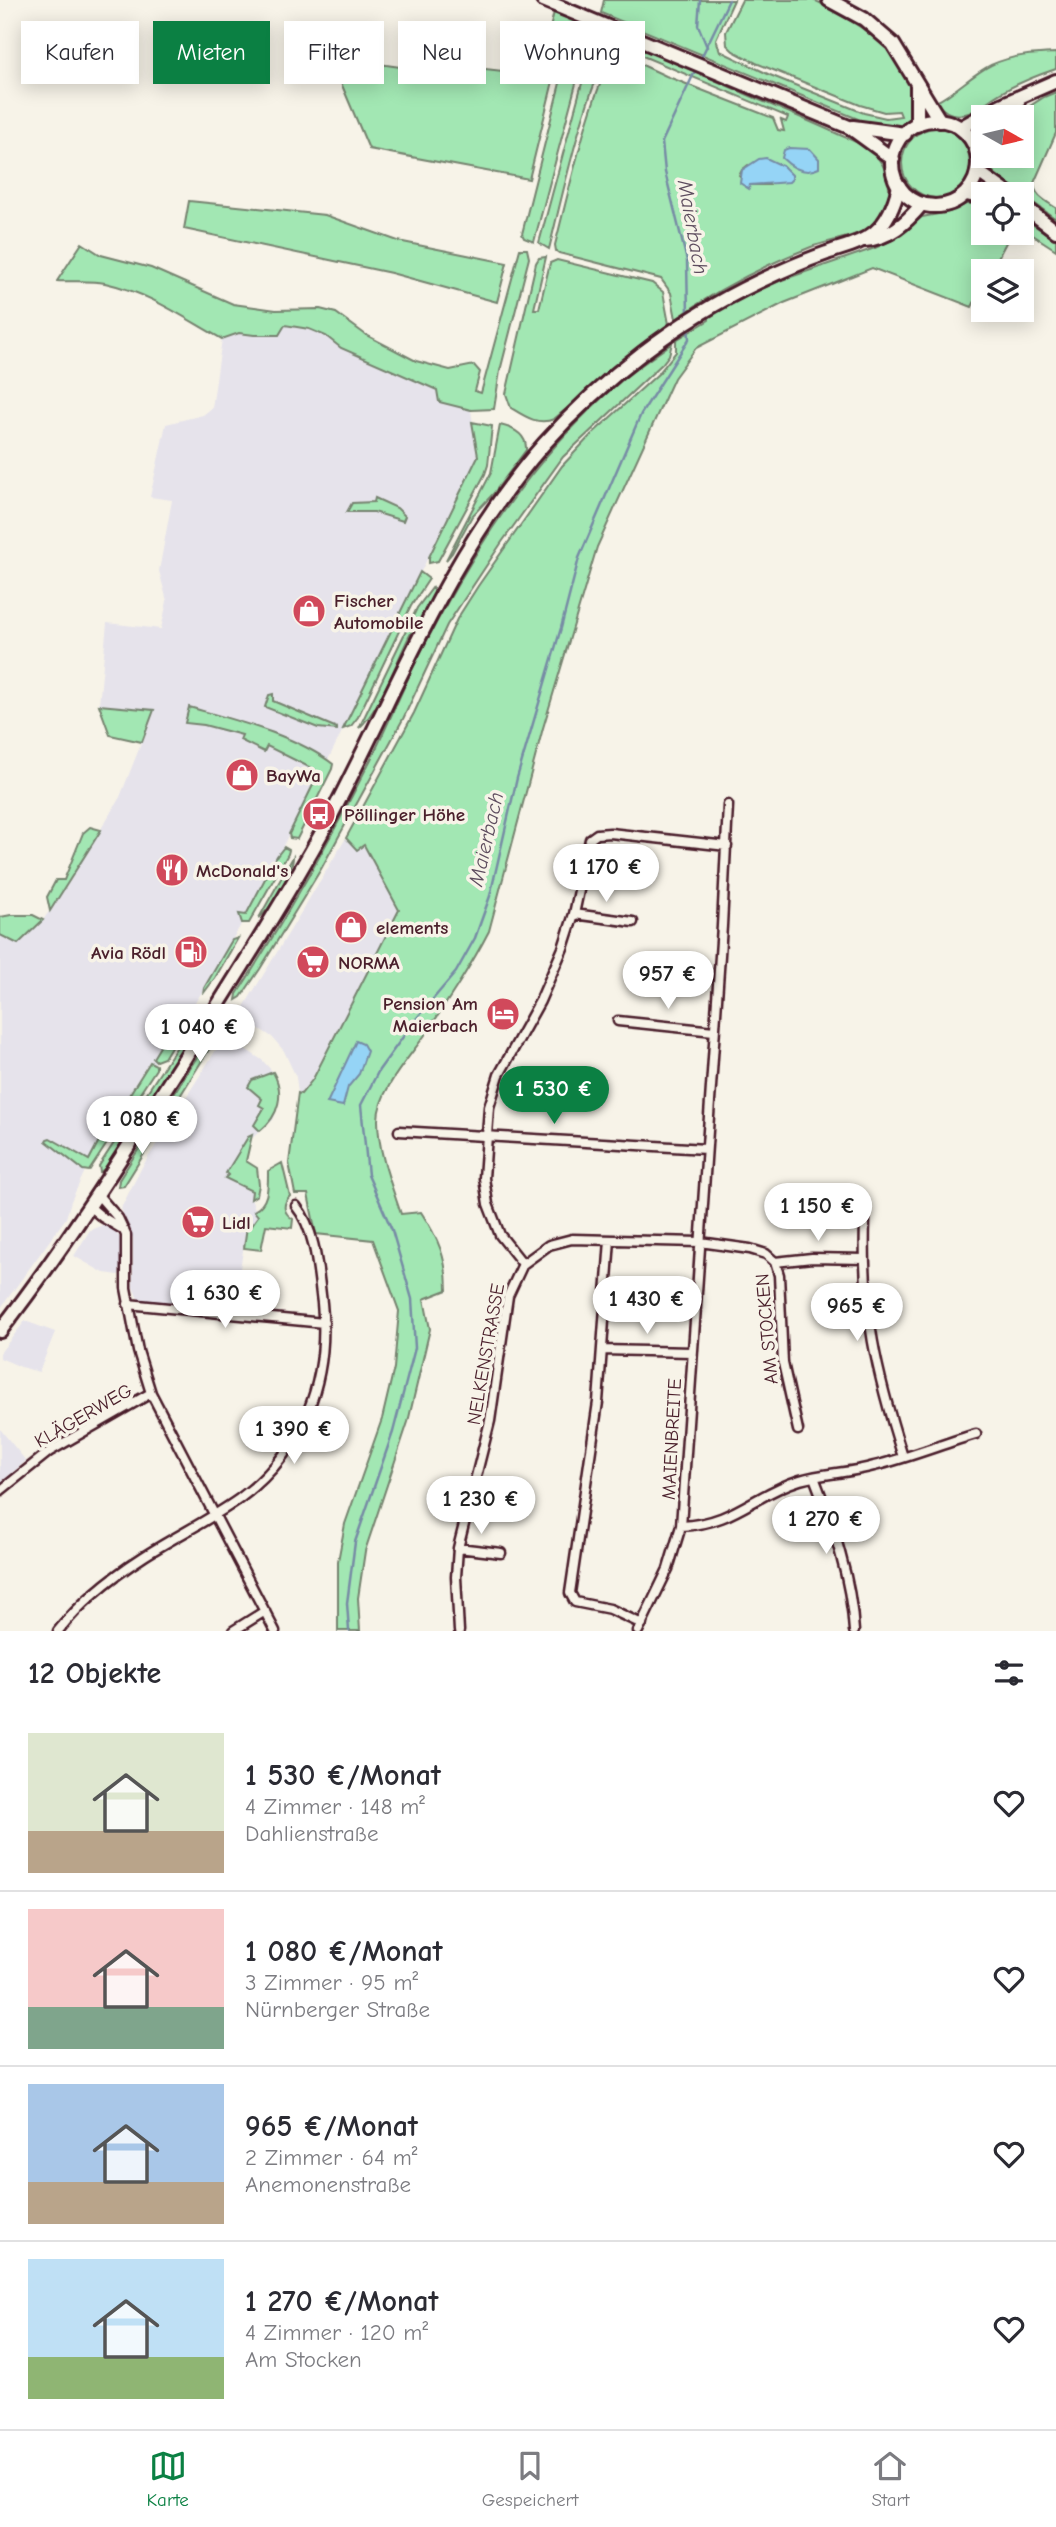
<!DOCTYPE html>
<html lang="de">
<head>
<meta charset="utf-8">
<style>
	body { margin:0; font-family:"Comic Neue",sans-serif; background:#f2f2f3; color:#2b2b33; height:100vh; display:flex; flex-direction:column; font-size:26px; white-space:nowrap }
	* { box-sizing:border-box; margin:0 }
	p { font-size:23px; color:#7c7c81 }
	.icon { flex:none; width:38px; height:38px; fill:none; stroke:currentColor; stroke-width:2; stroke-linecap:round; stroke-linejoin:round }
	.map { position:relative; height:1631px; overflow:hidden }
	.panel { display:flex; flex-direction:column; background:#fff; flex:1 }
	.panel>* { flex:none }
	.top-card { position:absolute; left:21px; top:21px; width:700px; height:63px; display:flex; gap:14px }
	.needle { width:46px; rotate:98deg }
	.controls { position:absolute; left:971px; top:105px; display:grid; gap:14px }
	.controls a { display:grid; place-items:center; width:63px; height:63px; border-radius:0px; background:#fff; box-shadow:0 4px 18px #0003; font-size:35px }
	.price { position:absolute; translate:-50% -60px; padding:0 16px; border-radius:24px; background:#fff; color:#222; font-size:23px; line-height:46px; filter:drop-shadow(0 2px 4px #0008) }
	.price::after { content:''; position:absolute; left:50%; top:42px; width:21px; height:16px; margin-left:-10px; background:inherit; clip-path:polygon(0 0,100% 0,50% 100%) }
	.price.selected { background:#0b8043; color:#fff }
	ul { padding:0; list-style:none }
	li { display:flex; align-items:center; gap:21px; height:175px; padding:0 28px }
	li+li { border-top:2px solid #e1e1e2 }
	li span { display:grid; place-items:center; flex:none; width:196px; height:140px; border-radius:0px; color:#555 }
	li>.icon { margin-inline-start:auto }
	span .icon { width:84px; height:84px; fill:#fffc; stroke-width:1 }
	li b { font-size:30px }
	h2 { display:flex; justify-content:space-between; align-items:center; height:84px; padding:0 28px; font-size:30px }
	.tag { padding:0 24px; border-radius:0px; background:#fff; box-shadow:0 4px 18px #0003; font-size:24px; line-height:63px }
	.tag.selected { background:#0b8043; color:#fff }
	.tabs { display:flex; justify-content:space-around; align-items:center; height:98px; border-top:2px solid #e1e1e2; background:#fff; font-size:19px; color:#7c7c81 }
	.tabs a { display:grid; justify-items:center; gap:4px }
	.tabs .selected { color:#0b8043 }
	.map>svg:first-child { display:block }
</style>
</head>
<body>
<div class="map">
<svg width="1056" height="1631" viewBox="0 0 1056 1631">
	<rect width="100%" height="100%" fill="#f7f3e8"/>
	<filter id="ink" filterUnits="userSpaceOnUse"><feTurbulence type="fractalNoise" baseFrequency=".0143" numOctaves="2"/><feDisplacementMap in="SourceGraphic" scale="14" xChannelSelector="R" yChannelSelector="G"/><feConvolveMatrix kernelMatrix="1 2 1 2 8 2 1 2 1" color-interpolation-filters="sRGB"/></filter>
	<g filter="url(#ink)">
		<path fill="#e6e3eb" d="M285,325l24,4 17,7 15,12 97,42 1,12 32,8 7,46 -150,304 -11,16 -52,107 -63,109 -13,20 -5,-3 -30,49 1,6 -6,-2 -24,38 -5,-3 -4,5v4l5,3 -18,24 -14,27 -39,-22 -2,5 37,28 -14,30 -5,17 -66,91v-374l18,9 25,-24 24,-34 53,-89 34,-86 -55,-6 8,-82 54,6 6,-28 -8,-30 13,-71 -22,-3 16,-73 37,-9 9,-7 10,-69 17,-6 15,2z
			M346,838l11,12 7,-5 35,65 -87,169 -11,15 -3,-1 -2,-16 -12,-26 -12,-14 -28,-18 -2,-9z
			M221,1042l18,3 23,15 11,12 6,16 -3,25 -3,7 -23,20 -3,8 -1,13 10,6 2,5v19l-7,8 7,17 -7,11h-4l-14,84 -95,-12 -5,-12v-49l-12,-30 21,-41z
			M103,1225l10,4 7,9 2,9 -3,28 -15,-2 -30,-17 16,-26z
			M25,1321l30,11 -16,40 -18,-5 -21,-9v-5z
			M0,1429l26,32 -26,22z"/>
		<path fill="#a2e7b3" stroke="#76836f" stroke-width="2" fill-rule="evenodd" d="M604,0h130l-18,39 4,12 50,24 94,38 22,5 15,-2 -2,-5 -15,1 -24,-7 -104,-42 -23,-12 -6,-6 -1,-13 16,-32c17,0 57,0 71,0 8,2 16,9 24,13 39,21 86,55 73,107 -13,14 -36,5 -52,-1l-257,-106z
			M554,12l37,15 -57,215 -10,-4 -2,-4 40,-159c5,-24 7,-31 -12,-47z
			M596,31c57,20 111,46 166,70 26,11 52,22 78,34 11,5 23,9 32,17 22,19 24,57 -1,74 -16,12 -41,14 -60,21 -46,18 -95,43 -135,72l-5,-26 -10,-14 -102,-26 -3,-2 -1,-6c10,-37 38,-168 61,-189h7l43,20 107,42 5,12 6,1 -3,-11 5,2 2,-5 -162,-68 -9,-2c-26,11 -59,168 -68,202l-10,-6zM748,165l21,20h-20l-10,-9 3,-6z
			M1056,53v16c-21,7 -43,16 -62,28 -10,6 -17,15 -29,17 -12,3 -22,-3 -29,-12 20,-10 35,-27 55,-37 21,-10 43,-11 65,-12z
			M330,57l119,17 2,-9 103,12 -25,102 -160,-30z
			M1056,92v41l-22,50c0,13 12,18 22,25v11l-60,-43 -6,-9 -3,-11h35v-39h-9l31,-20z
			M902 163a35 35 0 1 1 70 0a35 35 0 1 1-70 0Z
			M189,201l136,14 73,26 109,22 -10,39 -106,-29 -207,-44z
			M966,204h17l1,29h27l-20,38h-7l-1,14 -11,22 -100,-39 -88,35 -88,45 -22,30 -77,169 -54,181 -54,203c-18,35 -40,68 -62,101 -16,24 -49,58 -49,88 0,32 13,64 23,94l20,-2c17,26 26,46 26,78l-23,9 6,30 -22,93 -43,129 -7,47 2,33h-22v-70l7,-37 37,-105 12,-51 5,-57 -26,-71 -57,-6 -8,-40h-13l-6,-31 9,-70 3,1 12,-15 86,-169 -35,-65 -7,5 -11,-12 68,-125 43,-94 21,-33 84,-120 29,-31 68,-62 17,-21v-12l33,-20v-4l45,-24 28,-12 93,-32 17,-8 30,-23 27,-5z
			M1022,218l34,21v11l-34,-22z
			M82,243l19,12 50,13 82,36 43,6 44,-1 16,4 30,22 50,26 34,9 24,-5 6,7 -5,19 6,2 39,-144h7l2,9 -29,113 -6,38 -23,1 -32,-8 -2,-12 -96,-42 -15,-12 -17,-7 -24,-4 -6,10h-25l-15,-2 -17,6c-38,-21 -72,-46 -117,-56 -15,-3 -33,-1 -48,-2z
			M546,257l-12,52h5l11,-46 7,-3 95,23 11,9 6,32 -115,95c-16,7 -30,-3 -43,-11l-5,-14 30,-131 3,-5z
			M672,343l-3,12 -7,9 -99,93 -61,85 -55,83 -44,94 -82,150 -61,100 -19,28 -5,3 1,-6c49,-76 94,-155 134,-235 16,-32 29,-65 45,-97 52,-104 115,-205 205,-281 16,-14 34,-25 51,-38z
			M472,422l20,4 -4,39 -3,9 -47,87 -9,2v-6l49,-101z
			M500,425c13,3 27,10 26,25l-33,44 -21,22 -20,37 -6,7 45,-87z
			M375,498l22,10 8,8 -2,5 -29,-9h-27l5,-9 22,-1z
			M420,572l9,7 -18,27 -53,111 -7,9 -8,3z
			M433,587c7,14 -15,33 -22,46 -15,28 -30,76 -52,95l58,-120z
			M273,694v7l64,27v2l-19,-2 -53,-21 4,-12z
			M99,705l55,5 -12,32 -32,-7z
			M189,707c45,13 106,28 144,57l-1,5 -35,70 -7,-1 -1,-4 25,-51 3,-7 -2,-6 -48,-24 -3,6 -24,-12 2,-5 -38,-10 -19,-2z
			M90,827l11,3 -51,81 -3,-14 9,-17h8l19,-47z
			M284,847l5,3 -1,4 -39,69h-7l-3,-9 7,1 31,-59z
			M293,857c0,15 -22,52 -34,61z
			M11,915h22l10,5 -25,24 -18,-9v-18z
			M238,938l-23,40 -12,16 1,-6 28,-48z
			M192,1007l2,2 -30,49 -8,3 -3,-3 30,-49 5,3z
			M197,1016c0,17 -75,128 -90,151l-7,5 -1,-6z
			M209,1038h5l-1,5 -89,143 -6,1 1,-7z
			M150,1062l6,3v4l-67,102 -6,-1 -37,-29 1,-2 3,-1 39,22 14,-27 17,-23 -4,-4v-4l4,-5 6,3z
			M273,1072c12,21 6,44 -13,59l-6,-6 10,-17 -5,-3 3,-6 -14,-12 4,-7z
			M252,1135l-6,26 11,7 2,17 -2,10 -6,4 1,-8 -27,-13 3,-3 -2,-2 22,-36z
			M282,1163l8,33c-8,8 -7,17 3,23l-1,9 -26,-3 -5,25 -17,-2 3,-22h4l7,-10 -4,-5c15,-8 14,-24 14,-40z"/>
		<path fill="#95d4f6" stroke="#778ca5" stroke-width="2" d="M789,148l21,1 9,10v9c-14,7 -26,1 -37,-10l2,-8z
			M766,158l17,8 9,9v4l-3,3 -39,3 -1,4 -9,-6 2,-13 17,-11z
			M356,1041l7,3 4,7 -8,23 -11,13 -5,19 -16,-3z"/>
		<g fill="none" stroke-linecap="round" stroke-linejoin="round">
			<path stroke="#778ca5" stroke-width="2.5" d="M700,0l-2,25 9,22
				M700,60l29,-60
				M688,315l-1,-54 -22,-89 -3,-30 34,-73
				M349,1631l-2,-28 8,-61 38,-110 22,-84 -3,-49 -20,-69 -24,-55 -7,-70 18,-35 37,-51 40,-47 19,-34 15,-42 27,-118 44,-150 18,-70 62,-144 48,-75 -1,-14"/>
			<defs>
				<path id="street" d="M574,914l59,8
					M618,1021l96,10
					M399,1131l307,18
					M98,1195l20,23 8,17v53l12,63 13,42 124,238
					M90,1207l12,10 22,13
					M865,1220c-3,91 11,152 38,237
					M610,1240l-12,162 -28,191 5,9 35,7 32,15
					M775,1262l37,-4 52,1
					M523,1264l-23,-29 -12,-31 -4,-26 5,-71 10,-32 41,-74 23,-53 11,-34 16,-75 7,-5 13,-1 117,13
					M128,1304l196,19
					M602,1350l90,2
					M814,1477c19,49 37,101 40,154
					M0,1491l50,-40 101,-58
					M681,1526c53,-2 73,-32 119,-46 24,-7 50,-7 74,-14 34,-8 68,-22 102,-32
					M458,1548l43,5
					M58,1631c23,-29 54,-54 85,-74 31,-20 65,-36 96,-58 64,-47 91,-119 83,-196 -4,-31 -6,-73 -26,-97
					M233,1631l32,-20
					M459,1631l-3,-54 2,-29 32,-127 18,-125 15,-32 26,-19 23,-6 128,3 50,7 16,5 9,8 4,13 4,88 15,67
					M638,1631l30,-62 13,-43 41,-600 6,-121"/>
				<path id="secondary" d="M829,0l35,19 29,25 47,77
					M917,85v40
					M865,240c25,-2 41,-17 57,-36
					M0,1331c66,-85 123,-176 181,-267 49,-78 99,-156 144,-237 69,-129 121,-272 219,-383 59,-66 134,-124 214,-162 23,-11 46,-21 69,-29 16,-6 35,-10 48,-21 14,-12 20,-29 24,-46"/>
				<path id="primary" d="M543,0l306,127 44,32
					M1000,117l18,-15
					M892 163a43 43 0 1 1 86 0a43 43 0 1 1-86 0Z
					M853,127l52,7
					M960,128l41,-23 55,-24
					M974,145l10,-11
					M977,171l32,23
					M966,194l18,4
					M1022,205l34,26"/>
			</defs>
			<use href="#street" stroke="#4a1f2b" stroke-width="13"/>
			<use href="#secondary" stroke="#4a1f2b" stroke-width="18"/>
			<use href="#primary" stroke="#4a1f2b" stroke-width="18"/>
			<use href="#street" stroke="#f7f3e8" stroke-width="8"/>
			<use href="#secondary" stroke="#f7f3e8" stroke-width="12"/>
			<use href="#primary" stroke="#f7f3e8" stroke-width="12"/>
		</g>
	</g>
	<defs>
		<symbol id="shop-disc" viewBox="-11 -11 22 22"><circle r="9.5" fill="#d1495b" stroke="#f7f3e8"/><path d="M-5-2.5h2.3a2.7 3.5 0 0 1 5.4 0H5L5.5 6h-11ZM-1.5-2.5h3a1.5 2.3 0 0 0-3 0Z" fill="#fff"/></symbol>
		<symbol id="bus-disc" viewBox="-11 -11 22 22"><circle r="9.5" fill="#d1495b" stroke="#f7f3e8"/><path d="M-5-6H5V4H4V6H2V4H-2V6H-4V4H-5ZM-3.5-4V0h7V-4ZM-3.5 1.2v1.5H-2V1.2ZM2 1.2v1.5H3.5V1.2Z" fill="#fff"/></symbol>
		<symbol id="restaurant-disc" viewBox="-11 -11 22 22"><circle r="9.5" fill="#d1495b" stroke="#f7f3e8"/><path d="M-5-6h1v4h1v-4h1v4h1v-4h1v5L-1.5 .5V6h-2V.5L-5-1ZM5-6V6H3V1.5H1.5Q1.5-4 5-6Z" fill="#fff"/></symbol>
		<symbol id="fuel-disc" viewBox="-11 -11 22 22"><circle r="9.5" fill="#d1495b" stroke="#f7f3e8"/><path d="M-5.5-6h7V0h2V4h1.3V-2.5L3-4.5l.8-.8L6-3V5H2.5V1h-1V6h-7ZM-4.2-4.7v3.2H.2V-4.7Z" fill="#fff"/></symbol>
		<symbol id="supermarket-disc" viewBox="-11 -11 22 22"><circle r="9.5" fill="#d1495b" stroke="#f7f3e8"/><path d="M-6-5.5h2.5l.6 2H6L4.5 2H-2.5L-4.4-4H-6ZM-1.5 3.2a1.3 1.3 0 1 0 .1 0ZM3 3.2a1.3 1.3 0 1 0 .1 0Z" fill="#fff"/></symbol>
		<symbol id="hotel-disc" viewBox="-11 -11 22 22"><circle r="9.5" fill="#d1495b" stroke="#f7f3e8"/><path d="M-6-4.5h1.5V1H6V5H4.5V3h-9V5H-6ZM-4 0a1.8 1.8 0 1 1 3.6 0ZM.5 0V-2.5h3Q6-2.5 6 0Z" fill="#fff"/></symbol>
	</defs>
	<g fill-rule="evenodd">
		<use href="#shop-disc" x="290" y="592" width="38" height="38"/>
		<use href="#shop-disc" x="223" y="756" width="38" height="38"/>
		<use href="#bus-disc" x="300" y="795" width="38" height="38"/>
		<use href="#restaurant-disc" x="153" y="851" width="38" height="38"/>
		<use href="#shop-disc" x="332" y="908" width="38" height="38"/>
		<use href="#fuel-disc" x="172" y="933" width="38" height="38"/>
		<use href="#supermarket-disc" x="294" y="943" width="38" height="38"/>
		<use href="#hotel-disc" x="484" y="995" width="38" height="38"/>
		<use href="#supermarket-disc" x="179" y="1203" width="38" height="38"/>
	</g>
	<g text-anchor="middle" stroke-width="7" stroke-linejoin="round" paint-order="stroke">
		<g font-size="19" font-weight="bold" fill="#4a1f2b" stroke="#f7f3e8" text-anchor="start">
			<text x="334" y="607">Fischer<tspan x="334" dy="22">Automobile</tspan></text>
			<text x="266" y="782">BayWa</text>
			<text x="344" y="821">Pöllinger Höhe</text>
			<text x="196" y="877">McDonald's</text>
			<text x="376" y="934">elements</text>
			<text x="166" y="959" text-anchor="end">Avia Rödl</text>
			<text x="338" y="969">NORMA</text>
			<text x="478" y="1010" text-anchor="end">Pension Am<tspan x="478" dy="22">Maierbach</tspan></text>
			<text x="222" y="1229">Lidl</text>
		</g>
		<g font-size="19" fill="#4a1f2b" stroke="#f7f3e8">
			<text transform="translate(766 1329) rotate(-95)" y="7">AM STOCKEN</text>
			<text transform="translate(485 1354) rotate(-80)" y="7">NELKENSTRASSE</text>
			<text transform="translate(83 1415) rotate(-30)" y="7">KLÄGERWEG</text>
			<text transform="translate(671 1439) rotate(-87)" y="7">MAIENBREITE</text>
		</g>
		<g font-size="21" font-style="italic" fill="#5d4c5e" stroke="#f7f3e8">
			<text transform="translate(693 227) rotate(80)" y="7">Maierbach</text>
			<text transform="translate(486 839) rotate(-77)" y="7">Maierbach</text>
		</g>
	</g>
</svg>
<div class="controls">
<a><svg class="needle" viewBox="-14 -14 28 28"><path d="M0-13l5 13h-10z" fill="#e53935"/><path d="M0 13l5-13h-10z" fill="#7c7c81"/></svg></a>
<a><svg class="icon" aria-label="locate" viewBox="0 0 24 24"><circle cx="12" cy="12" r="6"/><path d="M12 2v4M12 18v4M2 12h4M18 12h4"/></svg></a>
<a><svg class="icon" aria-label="layers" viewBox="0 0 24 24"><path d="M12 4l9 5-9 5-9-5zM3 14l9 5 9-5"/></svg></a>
</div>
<b class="price" style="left:606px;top:904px">1 170 €</b>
<b class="price" style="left:668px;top:1011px">957 €</b>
<b class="price" style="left:200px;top:1064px">1 040 €</b>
<b class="price selected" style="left:554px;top:1126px">1 530 €</b>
<b class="price" style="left:142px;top:1156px">1 080 €</b>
<b class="price" style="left:818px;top:1243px">1 150 €</b>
<b class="price" style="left:225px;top:1330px">1 630 €</b>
<b class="price" style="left:647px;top:1336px">1 430 €</b>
<b class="price" style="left:857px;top:1343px">965 €</b>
<b class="price" style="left:294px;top:1466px">1 390 €</b>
<b class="price" style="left:481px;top:1536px">1 230 €</b>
<b class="price" style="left:826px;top:1556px">1 270 €</b>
<div class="top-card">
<a class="tag">Kaufen</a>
<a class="tag selected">Mieten</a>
<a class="tag">Filter</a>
<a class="tag">Neu</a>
<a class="tag">Wohnung</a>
</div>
</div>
<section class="panel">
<h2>12 Objekte<svg class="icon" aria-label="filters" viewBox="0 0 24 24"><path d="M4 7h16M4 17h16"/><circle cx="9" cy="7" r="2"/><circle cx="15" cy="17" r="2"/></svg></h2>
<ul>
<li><span style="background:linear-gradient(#dfe7d0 70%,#b9a48a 0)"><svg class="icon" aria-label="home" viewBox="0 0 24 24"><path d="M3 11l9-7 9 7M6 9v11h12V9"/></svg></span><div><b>1 530 €/Monat</b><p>4 Zimmer · 148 m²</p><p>Dahlienstraße</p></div><svg class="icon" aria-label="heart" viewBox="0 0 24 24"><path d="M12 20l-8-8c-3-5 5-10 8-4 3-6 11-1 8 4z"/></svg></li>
<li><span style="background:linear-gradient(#f6c9c9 70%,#7fa58c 0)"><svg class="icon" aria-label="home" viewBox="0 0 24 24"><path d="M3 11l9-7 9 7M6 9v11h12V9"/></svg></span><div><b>1 080 €/Monat</b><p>3 Zimmer · 95 m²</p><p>Nürnberger Straße</p></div><svg class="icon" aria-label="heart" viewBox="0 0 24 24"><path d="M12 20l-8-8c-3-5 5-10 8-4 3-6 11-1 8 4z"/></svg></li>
<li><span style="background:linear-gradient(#a9c7e8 70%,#b9a48a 0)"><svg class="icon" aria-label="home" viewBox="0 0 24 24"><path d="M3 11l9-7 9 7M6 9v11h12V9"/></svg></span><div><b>965 €/Monat</b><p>2 Zimmer · 64 m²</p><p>Anemonenstraße</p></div><svg class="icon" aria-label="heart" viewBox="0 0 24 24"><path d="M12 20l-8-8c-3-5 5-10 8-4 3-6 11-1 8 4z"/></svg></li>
<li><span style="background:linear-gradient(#bfe0f5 70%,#8fb573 0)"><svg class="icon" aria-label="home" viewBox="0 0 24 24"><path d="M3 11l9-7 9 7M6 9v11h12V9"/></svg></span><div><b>1 270 €/Monat</b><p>4 Zimmer · 120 m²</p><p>Am Stocken</p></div><svg class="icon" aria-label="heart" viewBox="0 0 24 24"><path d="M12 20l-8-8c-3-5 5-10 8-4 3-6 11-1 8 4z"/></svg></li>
</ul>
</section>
<nav class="tabs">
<a class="selected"><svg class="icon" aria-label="map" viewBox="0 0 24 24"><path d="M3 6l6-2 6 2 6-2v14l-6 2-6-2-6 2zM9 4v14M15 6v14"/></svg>Karte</a>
<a><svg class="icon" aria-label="saved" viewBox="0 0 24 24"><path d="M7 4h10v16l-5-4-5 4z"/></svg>Gespeichert</a>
<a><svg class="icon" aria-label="home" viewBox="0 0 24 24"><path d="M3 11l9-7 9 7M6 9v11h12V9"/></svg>Start</a>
</nav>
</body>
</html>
